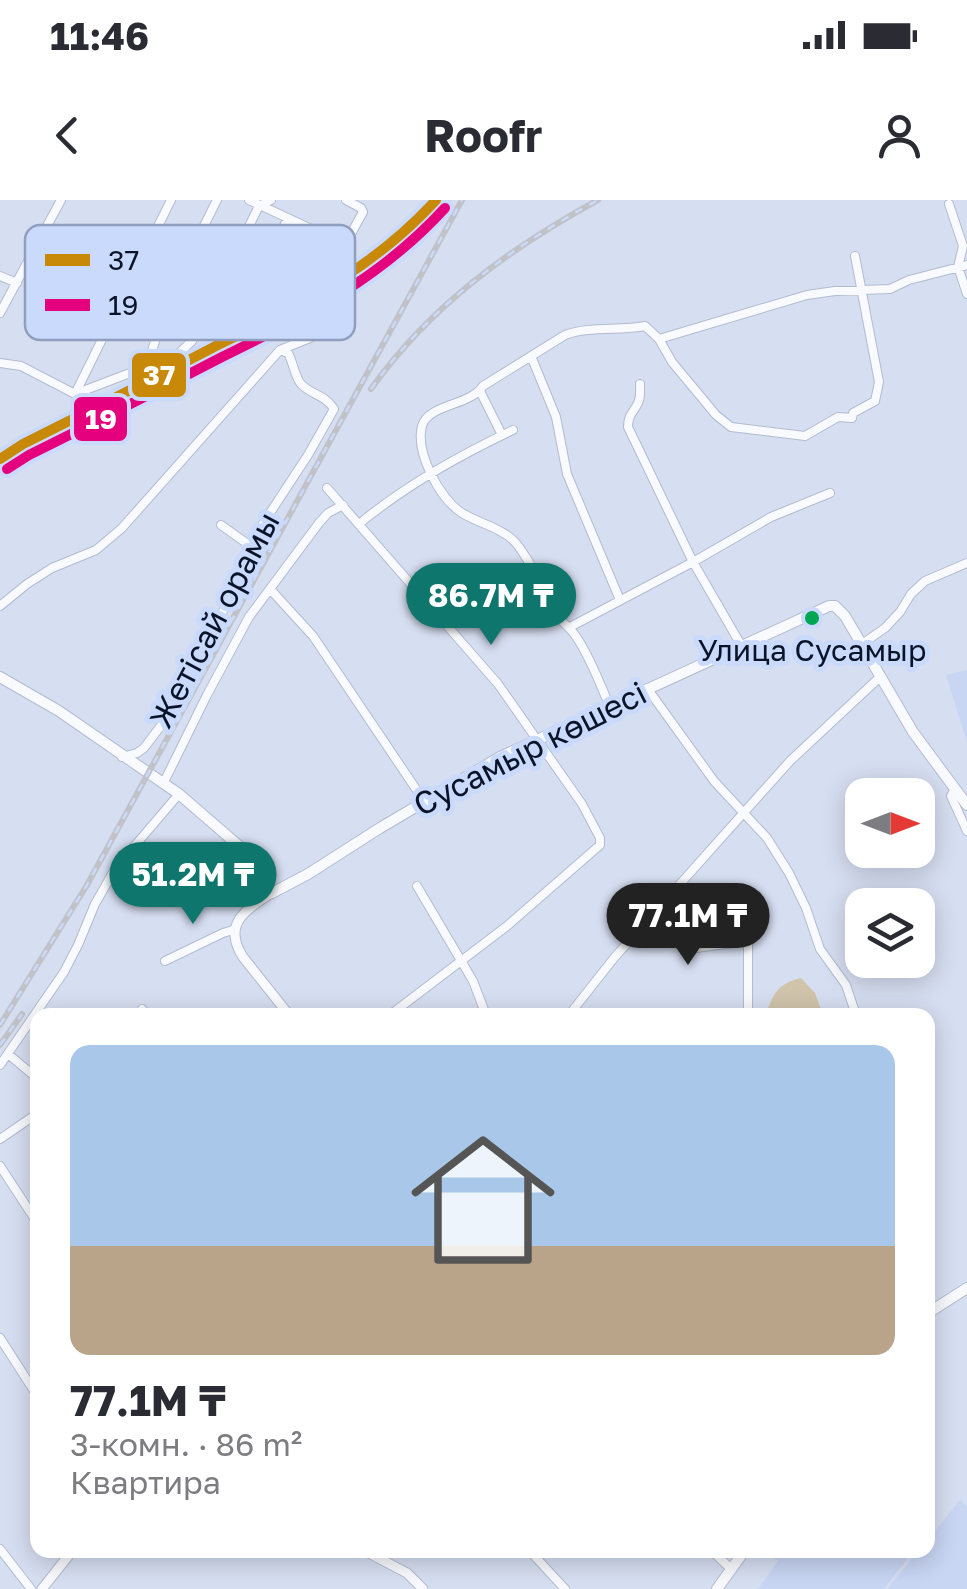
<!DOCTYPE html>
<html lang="ru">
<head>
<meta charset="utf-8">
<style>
	body { margin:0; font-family:"Golos Text",sans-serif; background:#f2f2f3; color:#2b2b33; height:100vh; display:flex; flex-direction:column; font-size:38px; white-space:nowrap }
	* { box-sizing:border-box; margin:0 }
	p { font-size:32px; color:#7c7c81 }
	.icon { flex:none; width:55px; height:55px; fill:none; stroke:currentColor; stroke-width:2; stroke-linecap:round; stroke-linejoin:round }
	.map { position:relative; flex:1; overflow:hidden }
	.side { position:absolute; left:30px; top:808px; width:905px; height:550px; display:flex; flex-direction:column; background:#fff; border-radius:20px; box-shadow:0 5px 25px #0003 }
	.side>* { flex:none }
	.needle { width:65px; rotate:90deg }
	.fabs { position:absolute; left:845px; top:578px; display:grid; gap:20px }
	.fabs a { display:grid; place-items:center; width:90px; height:90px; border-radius:20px; background:#fff; box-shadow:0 5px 25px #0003; font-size:50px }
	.price { position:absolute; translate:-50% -85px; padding:0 22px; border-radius:35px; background:#0f766e; color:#fff; font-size:32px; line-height:65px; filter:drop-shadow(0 2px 5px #0008) }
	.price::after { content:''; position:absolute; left:50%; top:60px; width:30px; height:22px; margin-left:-15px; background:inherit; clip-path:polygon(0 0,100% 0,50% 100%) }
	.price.active { background:#222; color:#fff }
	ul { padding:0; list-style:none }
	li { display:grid; align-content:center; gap:20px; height:530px; padding:0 40px }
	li+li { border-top:2px solid #e1e1e2 }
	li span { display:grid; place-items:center; height:310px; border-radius:20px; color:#555 }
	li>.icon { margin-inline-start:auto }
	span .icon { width:180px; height:180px; fill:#fffc; stroke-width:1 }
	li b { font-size:42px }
	.status { display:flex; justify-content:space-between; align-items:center; height:70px; padding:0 50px; background:#fff; direction:ltr }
	.status svg { height:28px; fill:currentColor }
	header { display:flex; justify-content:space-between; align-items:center; height:130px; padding:0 40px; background:#fff; font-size:45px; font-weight:700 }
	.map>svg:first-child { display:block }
</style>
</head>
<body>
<div class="status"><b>11:46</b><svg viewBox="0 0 49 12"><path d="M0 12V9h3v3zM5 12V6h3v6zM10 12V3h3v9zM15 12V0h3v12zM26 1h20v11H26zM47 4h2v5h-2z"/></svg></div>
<header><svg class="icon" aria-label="back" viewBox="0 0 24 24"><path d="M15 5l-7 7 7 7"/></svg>Roofr<svg class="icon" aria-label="person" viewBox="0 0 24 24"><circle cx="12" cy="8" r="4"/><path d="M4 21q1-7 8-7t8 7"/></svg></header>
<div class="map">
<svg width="967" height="1389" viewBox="0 0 967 1389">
	<rect width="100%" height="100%" fill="#d6def1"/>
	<path fill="#c8d5f3" d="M967,470v72l-21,-67z
		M960,1300l7,7v82h-80l32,-39h9v-10z
		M763,1350h151l-30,39h-126l20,-28z"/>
	<path fill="#d0c4ab" d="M801,778l14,15 8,22h-57c6,-21 13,-32 35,-37z"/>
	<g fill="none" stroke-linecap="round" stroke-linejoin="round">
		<defs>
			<path id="minor" d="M249,0l88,41h10l16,-29 -2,-4 -15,-8
				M949,4l14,42 -5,21 9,27
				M271,52l17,-34
				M0,76l17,7
				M0,113l61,-113
				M659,139l148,-44 28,-4 55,-2 19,-9 58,-15
				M280,150l52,-21
				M531,156l25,61 11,57 53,126
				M0,163l21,3 54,28 102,-39 15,-14 67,-135 12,-6
				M146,169l15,-46 5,-22 51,-101
				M640,184c0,6 1,13 -2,19 -5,10 -10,12 -10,24l65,135 48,83
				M480,191l22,44
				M75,194l96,-194
				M327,288l171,196 84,120 18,34v7l-93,81 -117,89
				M359,324c47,-39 99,-68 154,-94
				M221,325l28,20
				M270,389l43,47 111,165
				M0,406l27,-22 25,-16 44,-18 26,-22 158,-178 8,3c5,9 7,24 13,31 10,11 25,11 33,25l-26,46 -59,90 -29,74 -57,104 -19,25 -7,5 -15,4
				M570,427l123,-65 78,-45 59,-24
				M862,444l23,-16 15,-16 11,-18 14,-13 42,-18
				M647,488l67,93 53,57 22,35 17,35 14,41 26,36 10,30
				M610,507c-10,-23 -19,-48 -33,-69 -6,-10 -14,-14 -20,-23 -15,-23 -24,-52 -42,-73 -13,-14 -37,-19 -53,-29 -22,-14 -47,-60 -40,-87 6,-22 48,-20 61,-40l82,-51c25,-9 53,-4 80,-9l14,13 13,23 44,53 15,12 74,9 33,-19 14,1 1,-5 22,-12 4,-19 -24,-126
				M163,584l44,-89 42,-78 70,-94 9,-10 15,-8
				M955,589l-4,7 16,35
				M417,686l56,95 13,34
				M652,716l36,33 60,-8v74
				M165,761l58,-28 10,-3
				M142,809l5,6
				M569,815l45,-57 176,-197 90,-84
				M8,854l30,25
				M0,865l64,-93 14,-27 17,-41 20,-35 64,-75
				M0,939l38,-26
				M0,966l38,58
				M0,1138l38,59
				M0,1349l31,40
				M529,1350l36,39
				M711,1350l20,19"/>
			<path id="tertiary" d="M272,693c-27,16 -50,32 -29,64l46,58
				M363,1350l44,23 16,16
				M42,1389l31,-39"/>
			<path id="secondary" d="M0,477l59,34 120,83 67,58 26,41 36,-19 72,-46 120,-71 329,-151h6l10,10 68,116 54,73
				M928,1113l39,-25
				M717,1389l28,-39"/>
		</defs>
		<use href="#minor" stroke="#b3bbcf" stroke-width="10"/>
		<use href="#tertiary" stroke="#b3bbcf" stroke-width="11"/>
		<use href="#secondary" stroke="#b3bbcf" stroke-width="12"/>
		<use href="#minor" stroke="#f9fafd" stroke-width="8"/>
		<use href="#tertiary" stroke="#f9fafd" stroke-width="9"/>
		<use href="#secondary" stroke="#f9fafd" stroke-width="10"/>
		<defs>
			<path id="rail" d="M371,189c59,-83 139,-141 227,-189
				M0,825l87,-140 375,-685
				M0,845l22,-31"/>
		</defs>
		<use href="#rail" stroke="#c0c2c7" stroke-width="6"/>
		<use href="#rail" stroke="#cadafd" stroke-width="2.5" stroke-dasharray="8" stroke-linecap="butt"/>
		<defs>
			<path id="rail-1" d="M0,259l23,-15c64,-32 128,-64 191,-97 85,-42 157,-76 222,-147"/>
			<path id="rail-2" d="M7,269l22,-14c65,-32 129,-65 193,-98 85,-42 157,-77 223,-149"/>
		</defs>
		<use href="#rail-1" stroke="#cadafd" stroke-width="18"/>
		<use href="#rail-2" stroke="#cadafd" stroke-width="18"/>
		<use href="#rail-1" stroke="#c88908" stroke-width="10"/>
		<use href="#rail-2" stroke="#e5007d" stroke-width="10"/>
	</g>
	<circle fill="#00a651" stroke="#cadafd" stroke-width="4" cx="812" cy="418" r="9"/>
	<g text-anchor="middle" stroke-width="10" stroke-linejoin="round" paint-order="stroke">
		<g font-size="30" fill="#0b1328" stroke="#cadafd">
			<text x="812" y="461">Улица Сусамыр</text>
		</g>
		<g font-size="32" fill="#0b1328" stroke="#cadafd">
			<text transform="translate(215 420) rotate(-62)" y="11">Жетісай орамы</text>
			<text transform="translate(530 549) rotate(-27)" y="11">Сусамыр көшесі</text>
		</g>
	</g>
	<rect x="25" y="25" width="330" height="115" rx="15" fill="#cadafd" stroke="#919ebd" stroke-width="2.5"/>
	<rect x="45" y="54" width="45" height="12" fill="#c88908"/>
	<rect x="45" y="99" width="45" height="12" fill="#e5007d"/>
	<g font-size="28" fill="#0b1328">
		<text x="108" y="70">37</text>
		<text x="108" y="115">19</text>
	</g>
	<g stroke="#cadafd" stroke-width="4">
		<rect x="130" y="151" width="58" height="48" rx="10" fill="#c88908"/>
		<rect x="72" y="195" width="57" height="48" rx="10" fill="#e5007d"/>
	</g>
	<g font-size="28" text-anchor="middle" font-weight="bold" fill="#fff">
		<text x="159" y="185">37</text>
		<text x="101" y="229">19</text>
	</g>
</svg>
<div class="fabs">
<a><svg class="needle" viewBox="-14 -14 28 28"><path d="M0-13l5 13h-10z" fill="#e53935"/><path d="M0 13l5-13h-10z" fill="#7c7c81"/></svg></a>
<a><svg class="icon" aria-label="layers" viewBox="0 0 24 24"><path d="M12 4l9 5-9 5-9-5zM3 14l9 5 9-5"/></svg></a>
</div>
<b class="price" style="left:491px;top:448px">86.7M ₸</b>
<b class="price" style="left:193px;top:727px">51.2M ₸</b>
<b class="price active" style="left:688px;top:768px">77.1M ₸</b>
<section class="side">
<ul>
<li><span style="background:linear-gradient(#a9c7e8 65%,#b9a48a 0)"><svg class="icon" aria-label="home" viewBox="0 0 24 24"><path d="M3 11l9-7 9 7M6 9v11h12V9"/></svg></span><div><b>77.1M ₸</b><p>3-комн. · 86 m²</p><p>Квартира</p></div></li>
</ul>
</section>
</div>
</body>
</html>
